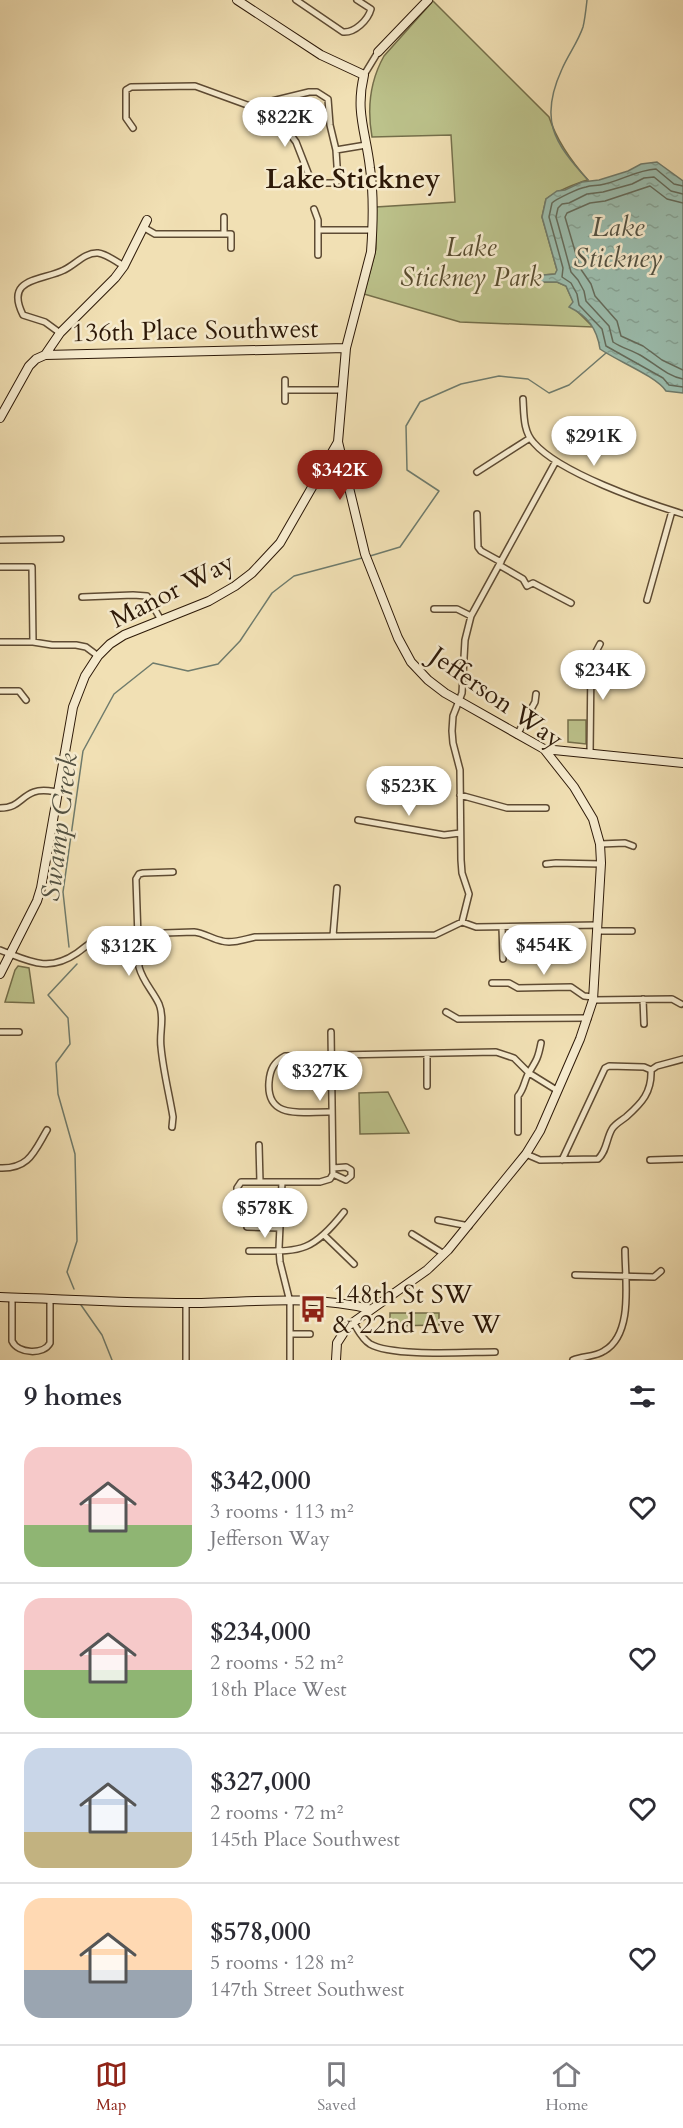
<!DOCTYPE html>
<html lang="en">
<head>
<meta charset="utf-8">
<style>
	body { margin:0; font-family:Cardo,serif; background:#f2f2f3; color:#2b2b33; height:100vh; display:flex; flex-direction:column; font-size:22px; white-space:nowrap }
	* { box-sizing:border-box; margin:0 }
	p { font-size:20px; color:#7c7c81 }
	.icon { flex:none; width:33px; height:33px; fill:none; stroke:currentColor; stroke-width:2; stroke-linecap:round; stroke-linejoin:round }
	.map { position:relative; height:1360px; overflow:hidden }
	.panel { display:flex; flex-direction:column; background:#fff; flex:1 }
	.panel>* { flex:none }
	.price { position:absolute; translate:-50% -51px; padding:0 14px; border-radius:21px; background:#fff; color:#222; font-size:20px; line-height:39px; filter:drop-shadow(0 2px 3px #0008) }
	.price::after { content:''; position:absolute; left:50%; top:36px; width:18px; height:14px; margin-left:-9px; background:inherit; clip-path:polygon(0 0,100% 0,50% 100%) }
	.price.selected { background:#8f2418; color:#fff }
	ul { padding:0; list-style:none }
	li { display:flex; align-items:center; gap:18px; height:150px; padding:0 24px }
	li+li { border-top:2px solid #e1e1e2 }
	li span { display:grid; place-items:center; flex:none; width:168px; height:120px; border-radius:18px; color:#555 }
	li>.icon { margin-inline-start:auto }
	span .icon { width:72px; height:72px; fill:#fffc; stroke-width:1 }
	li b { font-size:26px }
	h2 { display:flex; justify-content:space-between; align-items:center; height:72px; padding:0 24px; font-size:26px }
	.tab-bar { display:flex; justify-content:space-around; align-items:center; height:84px; border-top:2px solid #e1e1e2; background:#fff; font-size:16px; color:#7c7c81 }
	.tab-bar a { display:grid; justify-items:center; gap:3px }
	.tab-bar .selected { color:#8f2418 }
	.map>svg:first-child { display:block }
</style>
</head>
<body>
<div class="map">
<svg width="683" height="1360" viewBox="0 0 683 1360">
	<defs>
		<pattern id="water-ripples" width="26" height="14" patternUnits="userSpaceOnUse" patternTransform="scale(1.5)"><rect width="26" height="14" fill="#9bbdae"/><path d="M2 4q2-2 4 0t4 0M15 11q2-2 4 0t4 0" fill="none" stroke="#86a294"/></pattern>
	</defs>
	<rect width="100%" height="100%" fill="#f1e0b4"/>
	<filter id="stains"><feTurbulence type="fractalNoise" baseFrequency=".00333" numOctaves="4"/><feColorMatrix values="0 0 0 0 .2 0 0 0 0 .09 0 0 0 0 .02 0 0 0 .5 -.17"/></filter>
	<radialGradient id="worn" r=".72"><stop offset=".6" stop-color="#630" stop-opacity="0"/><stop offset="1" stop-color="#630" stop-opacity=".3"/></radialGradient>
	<path fill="#bcc28b" stroke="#746e4a" stroke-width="1.5" d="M433,1l116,116c8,24 22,44 39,63 -12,3 -32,12 -42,19l-4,18 15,53 -1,4 -25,2 -1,6h27l9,4 12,26 15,15 -133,-5 -96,-28 12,-45v-42l79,-5 -4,-67 -79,2c-5,-28 -2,-56 12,-81z
		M568,720h18v24l-18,-2z
		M18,966l11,2 5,35 -29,-1 10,-32z
		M388,1092l21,41 -49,1 -1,-41z
		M390,1313h49v12l-49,1z"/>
	<path fill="url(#water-ripples)" stroke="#6f7b6c" stroke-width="1.5" d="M657,162l26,19v212l-17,-2c-10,-15 -49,-30 -66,-42 -3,-20 -12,-33 -31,-42l4,-5 -7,-16 -9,-4h-27l1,-6 24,-2 2,-4 -15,-53 4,-18 11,-8 8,-1 17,-8 17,-2 29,-9 13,-7z"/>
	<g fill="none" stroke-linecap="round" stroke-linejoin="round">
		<path stroke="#646b5b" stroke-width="1.5" d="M683,186l-9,-2 -18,-15c-20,1 -37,13 -56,16 -4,1 -9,0 -14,2 -7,1 -30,12 -34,16l-3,14 14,51 -1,9 9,6 6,11 2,11 23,24 4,17 57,32 6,7 14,2
			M683,194l-12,-3 -17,-14 -10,1 -12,6 -29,8 -16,2 -18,9 -7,1 -4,4 -2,9 2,7 13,48 7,8 6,11 2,10 23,25 4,16c9,6 18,8 27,13 14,8 27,21 43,24
			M683,203l-16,-4 -17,-13 -45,15 -15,2 -23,10 -2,4 15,51 11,16 4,12 22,25 4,15 22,10 19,14 21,10"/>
		<path stroke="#6f7b6c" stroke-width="1.5" d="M587,0c-1,9 -2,19 -4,27 -5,15 -15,28 -21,42 -23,50 -9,73 26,111
			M370,556l30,-9 39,-56 -32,-21 -1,-44 14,-24 41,-18 38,-8 29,3 21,14 20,-8 37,-32
			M69,947l-6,-55 20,-141 31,-57 39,-31 35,8 30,-7 22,-23 32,-48 22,-17 68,-18
			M74,1289l-7,-17 10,-31 -2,-87 -17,-60 -2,-31 14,-19 -2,-26 -20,-23 29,-31
			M81,1305l21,30 10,25"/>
		<defs>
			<path id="street" d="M296,0l47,32c12,1 25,-12 28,-23l-14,-9
				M364,75l14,-23
				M133,128l-7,-10v-28l5,-3 64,-1 66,24 29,24 6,8 16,41h23l3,-2 -2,-31 -6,-25 -2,-26 -11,-7h-8l-41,10 -7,8
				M336,150l30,-5
				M314,209l4,11v35
				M143,227l12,7h76v14
				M318,230h54
				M224,234v-17
				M60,333l-15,-11 -22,-7c-19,-38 19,-34 41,-45 11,-5 21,-18 34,-17 9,1 18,9 26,13
				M285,380v21
				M285,390h57
				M523,399c1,15 0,33 11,44 26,30 110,59 149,71
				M477,472l53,-34
				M477,514l1,33 3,4 20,11
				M0,540l61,-1
				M499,565l24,14 4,7 6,-3 38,20
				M0,567h32l1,75
				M82,597l51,-2 14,1 14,24
				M647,600l25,-89
				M434,609h23l14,7
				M0,642h33l19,3h24l10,2 12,9
				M0,691h19l7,9
				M517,735l18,-33 1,-8
				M590,754l1,-93 9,-17
				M460,795l47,13h39
				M0,808c19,0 20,-11 34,-16 8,-3 16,-1 24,0
				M358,820l86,15 16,-2
				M600,844l25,-1 8,3
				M546,864l10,-1 45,1
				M462,922l7,-28 -7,-21 -1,-13 -1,-90 -7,-27 -1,-12 1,-15 9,-23 3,-53 6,-24 85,-155
				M502,927l1,32
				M598,931h34
				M333,936l4,-48
				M0,950c29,11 48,23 77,3 10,-7 16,-14 28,-18l89,-3c10,1 18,7 28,9 10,3 23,-2 33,-4l180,-2 27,-13 14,5 122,-2
				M492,983h17l9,5 53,-1 13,9 9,1
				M643,999l1,25
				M593,1000l79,-1 9,5
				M446,1012l12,7 130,-1
				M0,1032h19
				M427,1054v32
				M332,1112c-28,-1 -66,9 -63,-30 1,-13 5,-20 16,-26l211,-4 18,6 15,15 29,18
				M172,1127l1,-10c-4,-24 -10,-47 -12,-70 -2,-14 4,-29 -2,-43 -6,-13 -16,-22 -20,-37l-3,-88 3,-5 4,-1 30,-1
				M518,1132v-36c6,-7 6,-14 10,-22 8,-13 10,-15 13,-31
				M259,1145l1,37
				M526,1154l14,6 58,-1c9,-8 8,-20 14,-30 3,-5 9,-8 14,-12 16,-14 26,-25 25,-47
				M562,1160l43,-92 4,-2 35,1 7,3 6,-4 26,-7
				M650,1160l33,-1
				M0,1168c29,1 34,-16 47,-38
				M333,1168l13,-1 5,3v6l-5,4 -13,-6
				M282,1182l-3,66 1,14 10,40v58
				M238,1204l-1,-16 4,-6h79l10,-3 3,-5 -2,-142
				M438,1220l31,6
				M247,1227l33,1
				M412,1234l32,20
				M324,1235l30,29
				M249,1251c50,0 61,4 95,-39
				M575,1275l79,2 7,-6
				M12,1297v44c6,13 32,14 38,2v-45
				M186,1303v57
				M353,1322c5,8 9,17 17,22 22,13 98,8 125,8
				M290,1334h20
				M573,1360c10,-4 22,-3 31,-9 30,-17 21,-71 21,-101"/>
			<path id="secondary" d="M378,52l50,-52
				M45,355l301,-7
				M0,418l29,-52 7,-7 9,-4 15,-22 55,-55 9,-12 23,-46
				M544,749l139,14
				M0,974l37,-73 4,-13 32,-181 12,-31 13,-20 12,-12 14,-9 85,-34 26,-15 17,-13 28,-30 58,-101 8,-94 25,-96c2,-27 3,-57 -1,-84 -4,-36 -15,-56 -6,-93l-43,-20 -84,-55
				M0,1297c62,2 125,6 187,6 60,0 124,-9 182,6
				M336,1360l1,-17 11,-17 79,-56 21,-20 78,-96 14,-23 40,-92 13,-39 8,-137 -1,-19 -7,-25 -19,-32 -30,-38 -99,-56 -17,-13 -17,-18 -13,-24 -33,-84 -27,-112"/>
		</defs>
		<use href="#street" stroke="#5e4b33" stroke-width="8"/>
		<use href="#secondary" stroke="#2d1908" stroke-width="10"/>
		<use href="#street" stroke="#f6ebce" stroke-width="5"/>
		<use href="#secondary" stroke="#f6ebce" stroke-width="8"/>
	</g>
	<defs>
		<symbol id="bus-bare" viewBox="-9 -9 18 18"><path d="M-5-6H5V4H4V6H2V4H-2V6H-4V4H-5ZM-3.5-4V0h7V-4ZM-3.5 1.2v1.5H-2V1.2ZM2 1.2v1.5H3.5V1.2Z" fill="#8f2418" stroke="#f6ebce" stroke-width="2.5" paint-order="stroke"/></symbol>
	</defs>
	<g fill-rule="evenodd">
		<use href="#bus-bare" x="294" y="1290" width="38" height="38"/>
	</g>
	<g text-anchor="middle" stroke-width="5" stroke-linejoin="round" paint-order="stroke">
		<g font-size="26" font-style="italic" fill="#584c2f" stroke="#f6ebce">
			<text x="471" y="256">Lake<tspan x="471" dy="30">Stickney Park</tspan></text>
		</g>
		<g font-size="26" fill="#2d1908" stroke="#f6ebce">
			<text transform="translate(195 330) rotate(-1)" y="9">136th Place Southwest</text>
			<text transform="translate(172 590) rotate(-27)" y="9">Manor Way</text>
			<text transform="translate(497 697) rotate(35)" y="9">Jefferson Way</text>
		</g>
		<g font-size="26" fill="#2d1908" stroke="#f6ebce" text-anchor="start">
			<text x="333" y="1303">148th St SW<tspan x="333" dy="30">&amp; 22nd Ave W</tspan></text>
		</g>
		<g font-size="27" font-weight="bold" fill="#2d1908" stroke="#f6ebce">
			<text x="353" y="188">Lake Stickney</text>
		</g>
		<g font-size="27" font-style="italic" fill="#545242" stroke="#f6ebce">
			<text x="618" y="236">Lake<tspan x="618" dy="31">Stickney</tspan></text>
			<text transform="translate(59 827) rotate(-83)" y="9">Swamp Creek</text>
		</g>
	</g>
	<rect width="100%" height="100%" filter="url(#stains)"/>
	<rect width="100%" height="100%" fill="url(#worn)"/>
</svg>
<b class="price" style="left:285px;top:148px">$822K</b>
<b class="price" style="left:594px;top:467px">$291K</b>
<b class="price selected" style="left:340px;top:501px">$342K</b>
<b class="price" style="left:603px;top:701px">$234K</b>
<b class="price" style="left:409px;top:817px">$523K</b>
<b class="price" style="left:544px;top:976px">$454K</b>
<b class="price" style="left:129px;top:977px">$312K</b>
<b class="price" style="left:320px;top:1102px">$327K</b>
<b class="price" style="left:265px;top:1239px">$578K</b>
</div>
<section class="panel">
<h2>9 homes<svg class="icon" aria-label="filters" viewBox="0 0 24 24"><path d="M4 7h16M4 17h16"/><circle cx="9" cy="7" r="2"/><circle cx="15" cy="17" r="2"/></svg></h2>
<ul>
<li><span style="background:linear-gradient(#f6c9c9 65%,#8fb573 0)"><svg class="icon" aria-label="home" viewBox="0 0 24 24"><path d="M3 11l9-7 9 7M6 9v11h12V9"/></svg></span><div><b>$342,000</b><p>3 rooms · 113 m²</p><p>Jefferson Way</p></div><svg class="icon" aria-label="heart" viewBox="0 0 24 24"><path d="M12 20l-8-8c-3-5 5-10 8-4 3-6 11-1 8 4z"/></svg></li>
<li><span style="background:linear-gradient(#f6c9c9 60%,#8fb573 0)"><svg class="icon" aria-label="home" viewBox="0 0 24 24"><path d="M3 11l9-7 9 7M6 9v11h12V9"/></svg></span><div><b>$234,000</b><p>2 rooms · 52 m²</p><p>18th Place West</p></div><svg class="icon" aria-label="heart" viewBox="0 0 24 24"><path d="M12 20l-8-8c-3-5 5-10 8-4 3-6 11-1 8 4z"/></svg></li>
<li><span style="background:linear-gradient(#c9d6e8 70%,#c2b280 0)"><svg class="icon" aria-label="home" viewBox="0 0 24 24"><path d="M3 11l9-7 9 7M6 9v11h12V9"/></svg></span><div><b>$327,000</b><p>2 rooms · 72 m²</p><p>145th Place Southwest</p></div><svg class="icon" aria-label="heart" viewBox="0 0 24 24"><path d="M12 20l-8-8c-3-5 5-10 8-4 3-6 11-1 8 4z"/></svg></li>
<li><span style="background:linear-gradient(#ffd9b3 60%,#9aa5b1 0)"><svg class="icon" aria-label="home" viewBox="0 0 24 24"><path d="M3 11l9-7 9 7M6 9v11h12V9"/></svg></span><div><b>$578,000</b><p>5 rooms · 128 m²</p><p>147th Street Southwest</p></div><svg class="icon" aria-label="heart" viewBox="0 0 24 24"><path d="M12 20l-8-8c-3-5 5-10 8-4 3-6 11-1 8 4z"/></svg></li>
</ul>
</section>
<nav class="tab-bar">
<a class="selected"><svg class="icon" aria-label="map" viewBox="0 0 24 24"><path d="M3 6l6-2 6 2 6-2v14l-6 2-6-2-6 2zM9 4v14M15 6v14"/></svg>Map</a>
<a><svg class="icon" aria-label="saved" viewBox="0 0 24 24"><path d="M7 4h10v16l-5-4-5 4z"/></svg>Saved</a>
<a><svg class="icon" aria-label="home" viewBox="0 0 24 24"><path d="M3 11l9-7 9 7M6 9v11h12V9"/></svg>Home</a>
</nav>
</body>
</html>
